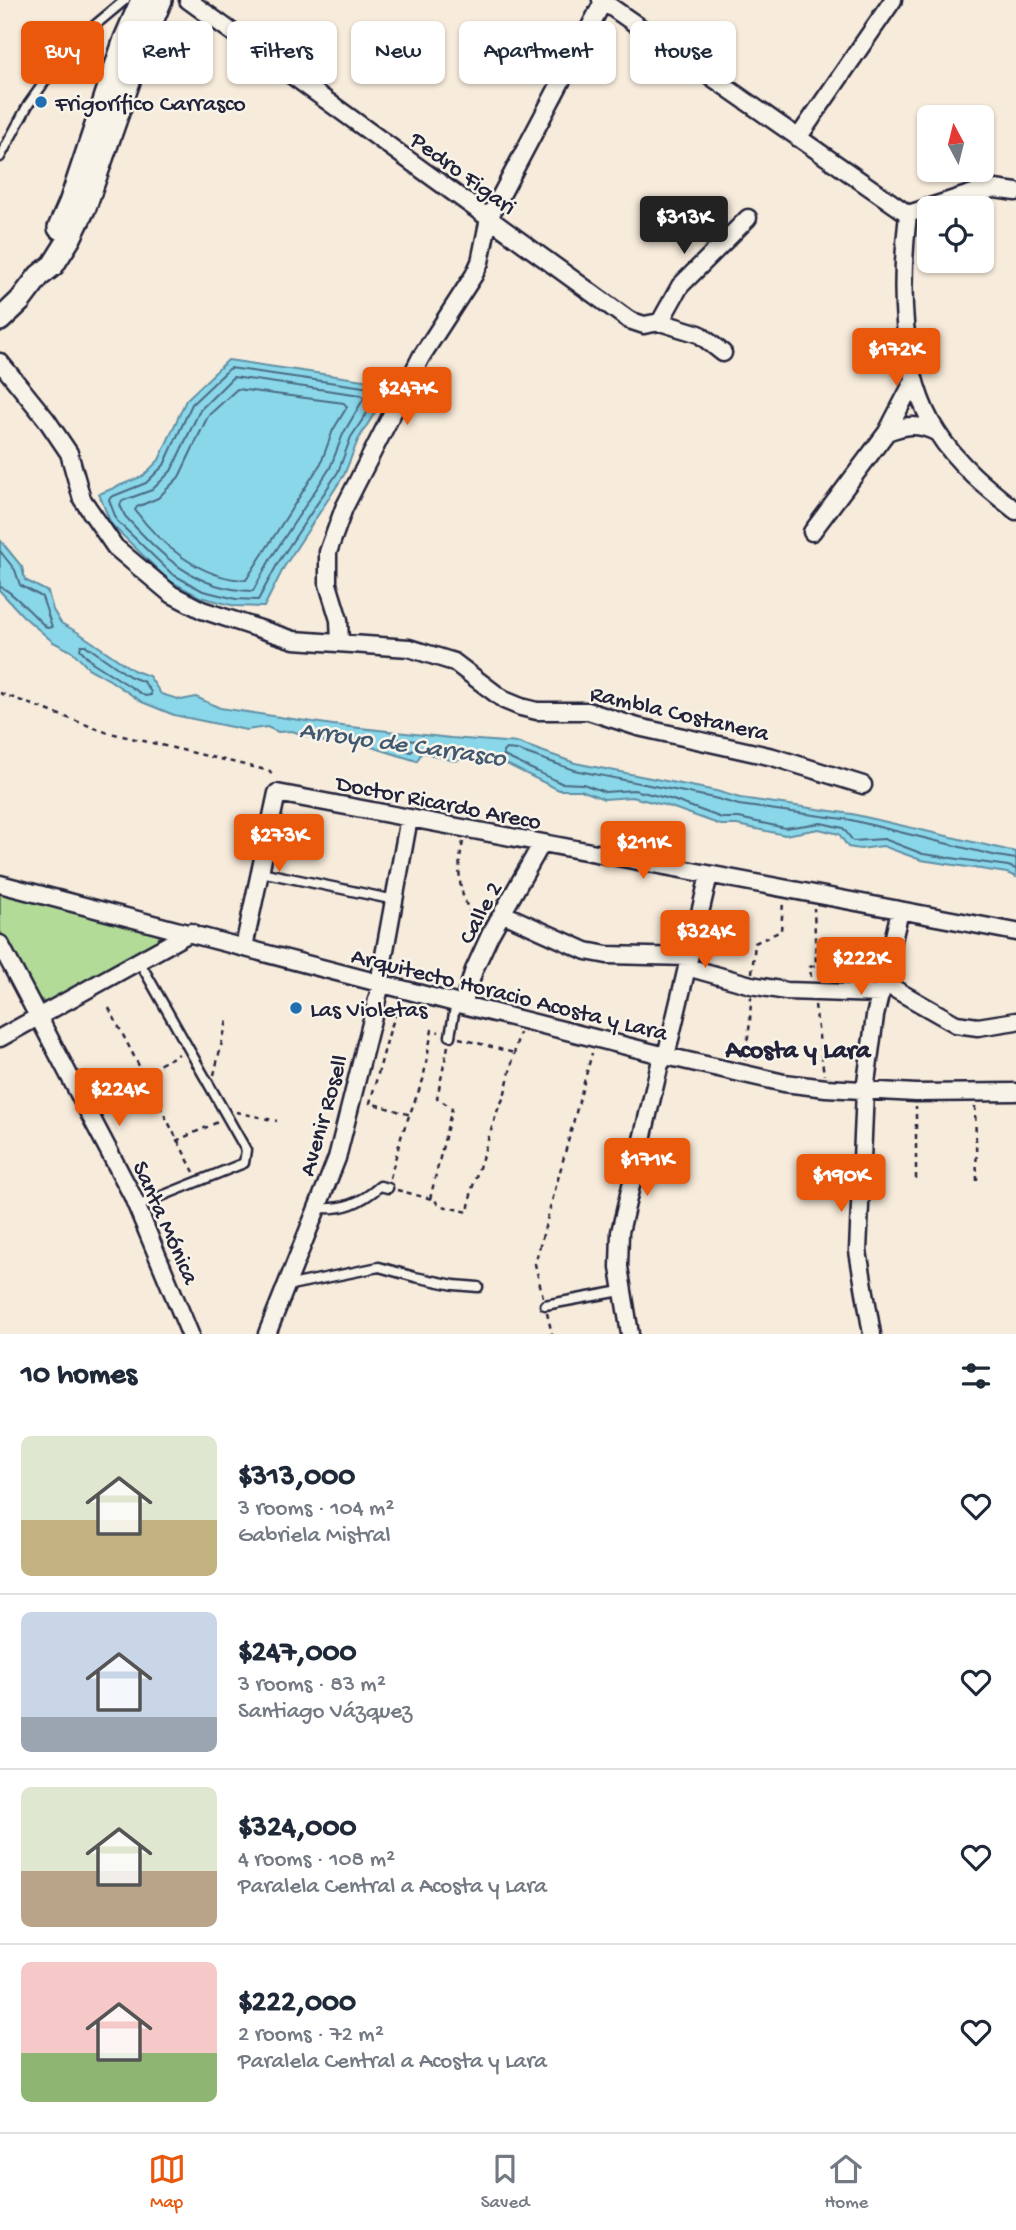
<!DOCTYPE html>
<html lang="en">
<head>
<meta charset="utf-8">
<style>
	body { margin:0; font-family:"Gochi Hand",sans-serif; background:#f6f6f7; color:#1f2937; height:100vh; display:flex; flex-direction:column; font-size:26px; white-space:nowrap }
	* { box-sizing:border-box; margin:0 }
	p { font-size:23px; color:#747a83 }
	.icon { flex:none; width:38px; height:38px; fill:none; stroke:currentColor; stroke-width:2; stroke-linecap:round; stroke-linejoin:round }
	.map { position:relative; height:1334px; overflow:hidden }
	.panel { display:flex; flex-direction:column; background:#fff; flex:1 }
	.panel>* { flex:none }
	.guide { position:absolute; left:21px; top:21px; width:975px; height:63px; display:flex; gap:14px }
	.needle { width:46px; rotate:353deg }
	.tools { position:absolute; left:917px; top:105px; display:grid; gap:14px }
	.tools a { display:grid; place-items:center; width:77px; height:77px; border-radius:10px; background:#fff; box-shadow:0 2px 5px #0004; font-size:35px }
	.price { position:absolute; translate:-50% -60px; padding:0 16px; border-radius:7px; background:#ea580c; color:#fff; font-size:23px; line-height:46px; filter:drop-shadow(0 2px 4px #0008) }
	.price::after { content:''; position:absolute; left:50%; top:42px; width:21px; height:16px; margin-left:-10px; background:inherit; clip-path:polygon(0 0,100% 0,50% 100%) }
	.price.on { background:#222; color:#fff }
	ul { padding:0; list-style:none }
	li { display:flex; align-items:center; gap:21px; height:175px; padding:0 21px }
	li+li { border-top:2px solid #e0e1e3 }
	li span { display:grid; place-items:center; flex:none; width:196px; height:140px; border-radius:10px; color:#555 }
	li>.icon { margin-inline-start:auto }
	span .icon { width:84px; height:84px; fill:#fffc; stroke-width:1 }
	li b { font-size:30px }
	h2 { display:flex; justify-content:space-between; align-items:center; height:84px; padding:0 21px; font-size:30px }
	.tag { padding:0 24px; border-radius:10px; background:#fff; box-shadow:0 2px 5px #0004; font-size:24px; line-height:63px }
	.tag.on { background:#ea580c; color:#fff }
	.tab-bar { display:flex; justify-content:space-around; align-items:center; height:98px; border-top:2px solid #e0e1e3; background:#fff; font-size:19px; color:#747a83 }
	.tab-bar a { display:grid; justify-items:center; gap:4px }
	.tab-bar .on { color:#ea580c }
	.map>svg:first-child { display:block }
</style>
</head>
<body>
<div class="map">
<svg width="1016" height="1334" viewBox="0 0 1016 1334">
	<rect width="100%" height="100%" fill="#f7ebdb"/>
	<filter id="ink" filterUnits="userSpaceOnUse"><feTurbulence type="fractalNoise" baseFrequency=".0143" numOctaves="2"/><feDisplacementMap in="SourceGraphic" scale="14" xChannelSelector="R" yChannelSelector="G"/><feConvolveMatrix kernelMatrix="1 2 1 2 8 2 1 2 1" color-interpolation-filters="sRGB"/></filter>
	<g filter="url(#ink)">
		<path fill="#b2db98" stroke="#6a7e6a" stroke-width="2" d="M0,890l160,43 -2,11 -106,58h-8l-9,-7 -35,-64z"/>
		<path fill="#8ad7ea" stroke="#608fa4" stroke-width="2" d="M228,360l169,25 -20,24 -19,31 -14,35 -60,92 -20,40 -29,-1 -35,-9 -32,-17 -57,-56 -12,-30 44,-18 16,-16 27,-60z
			M0,540l22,27 3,13 23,12 5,18 8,13 18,10 54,37 16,6 12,18 20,6 15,-3 24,11 113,17 118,13 68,5 56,20 141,28 24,7 112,16 164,38v25l-9,-4 -86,-13 -38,-14 -23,3 -12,-2 -9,-13 -20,-5 -34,6 -48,-10h-16l-53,-19 -36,-9 -28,2 -23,-9h-22l-71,-35 -34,6 -32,-9 -5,9 -68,-21 -24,2 -33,-11 -14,1 -11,-5 -21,3 -72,-15 -32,-13 -34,-23 -20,-11 -15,-16 -20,-10 -30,-26 -23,-25z"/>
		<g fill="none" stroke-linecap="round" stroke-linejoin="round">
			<path stroke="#4c6a81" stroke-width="2" d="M230,368l148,21 3,3 -30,45 -13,35 -60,91 -20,37 -22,-1 -33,-8 -31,-17 -55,-53 -8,-21 2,-3 35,-14 18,-18 28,-61z
				M233,377l128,18 3,3 -21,36 -13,34 -59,90 -18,33c-58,-1 -91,-35 -128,-75l-5,-11 2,-4 30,-11 19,-19 29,-61z
				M237,389l107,14 3,4 -14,23 -12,33 -75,117c-44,-1 -86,-35 -111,-70l2,-3 21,-9 21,-21 29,-61z
				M0,551l15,19 5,15 22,12 10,30 -5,1c-10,-9 -38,-40 -47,-41
				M85,645l44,31 15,6 7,10v3l-6,1 -53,-34 -12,-13 1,-4z
				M389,738l27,3 2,5 -7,6 -24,-8 -1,-3z
				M1016,859l-19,-3 -146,-36 -112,-15 -25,-7 -140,-28 -57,-20 -11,-1 -3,3 1,4 57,27 22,1 22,8 29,-2 36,9 52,19h17l46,10 36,-5 22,5 10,13 31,-2 39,15 85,12 8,3"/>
			<defs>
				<path id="service" d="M0,157l28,-52 42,-59 55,-46
					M261,872l134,28
					M450,1036l6,-34
					M137,1206l107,-43 2,-13 -107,-189
					M317,1208c26,2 44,-5 63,-22l8,2
					M286,1286l93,-19 36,10 39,8 24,2
					M545,1305l76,-14"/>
				<path id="minor" d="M188,0l441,320 15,5 16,-3 39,12 24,19
					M601,0l307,214
					M798,138l95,-138
					M908,214c-8,67 -9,160 29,218 20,32 50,56 79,79
					M908,214l65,-21 22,-4 21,3
					M660,322l20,-36 68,-68
					M0,362l46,57 23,34 13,46 33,48 56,47 31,16 92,30 115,8 45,14 50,38 17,7 16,4h51l50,16 135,30 90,28
					M887,432c18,-7 31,-9 49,0
					M812,532l75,-100 26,-50
					M340,643l-1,-23 -11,-36v-32l16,-44 77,-151 53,-82 6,-13 9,-44 115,-218
					M0,884l463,121 203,51 118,27 42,5 90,5 100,-1
					M504,914l82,37 21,4 82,2
					M0,944l132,251 58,139
					M244,947l33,-154 739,139
					M687,967l64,18 35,6 95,3
					M884,983l72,41 22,3 38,-6
					M463,1005l11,-35 16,-35 52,-92
					M0,1038l191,-106
					M267,1334l70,-176 44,-174v-12l28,-154
					M630,1334l-11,-67 1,-35 40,-168 6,-8 43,-181
					M872,1334l-14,-83 7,-161 10,-74 25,-105"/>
				<path id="secondary" d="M59,228l11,-25 55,-164 17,-39
					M0,320l20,-19 19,-25 14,-11 17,-27 15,-31 55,-157 21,-50"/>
			</defs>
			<use href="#service" stroke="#22223b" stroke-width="13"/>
			<use href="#minor" stroke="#22223b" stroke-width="21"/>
			<use href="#secondary" stroke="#22223b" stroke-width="26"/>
			<path stroke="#22223b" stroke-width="2.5" stroke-dasharray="5 5" stroke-linecap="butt" d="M0,693l106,39 164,39 3,8
				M463,842c-7,29 -5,60 17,82
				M752,973l3,-30 26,-12 2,-29
				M811,977l-1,-10 6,-2 -2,-57
				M400,1003l-10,27 -20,73 41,12
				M815,1005l9,70
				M109,1008l85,164
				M459,1038l55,15
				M745,1060l5,-38 1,-25
				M142,1074l37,-20
				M214,1075l13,-54
				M975,1106l2,75
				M236,1112l41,9
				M176,1141l42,-19
				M390,1178l12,-44 21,-54 9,-50 7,2
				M916,1179v-72
				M397,1190l38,10 3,5 30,7 4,-23 26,-80 6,-12 15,-64
				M430,1199l22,-91 -15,-10 11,-52
				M543,1297l-8,-33 57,-211
				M547,1313l5,21"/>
			<use href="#service" stroke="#f7f3e8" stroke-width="8"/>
			<use href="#minor" stroke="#f7f3e8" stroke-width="16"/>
			<use href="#secondary" stroke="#f7f3e8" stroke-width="21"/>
		</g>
	</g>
	<g fill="#1f6fb2" stroke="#f7f3e8" stroke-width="2.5">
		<circle cx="41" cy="102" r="7"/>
		<circle cx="296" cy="1008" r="7"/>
	</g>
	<g text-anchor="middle" stroke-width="5" stroke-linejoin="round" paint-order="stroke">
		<g font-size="24" fill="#22223b" stroke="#f7f3e8" text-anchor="start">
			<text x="55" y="110">Frigorífico Carrasco</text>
			<text x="310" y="1016">Las Violetas</text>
		</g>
		<g font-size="24" fill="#22223b" stroke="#f7f3e8">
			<text transform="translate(464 172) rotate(36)" y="8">Pedro Figari</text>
			<text transform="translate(680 712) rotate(13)" y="8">Rambla Costanera</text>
			<text transform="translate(439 801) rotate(11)" y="8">Doctor Ricardo Areco</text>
			<text transform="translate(479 912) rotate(-62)" y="8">Calle 2</text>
			<text transform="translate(510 993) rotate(14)" y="8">Arquitecto Horacio Acosta y Lara</text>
			<text transform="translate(322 1115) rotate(-74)" y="8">Avenir Rosell</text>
			<text transform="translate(167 1222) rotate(66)" y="8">Santa Mónica</text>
		</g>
		<g font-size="26" font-style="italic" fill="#415870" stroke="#f7f3e8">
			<text transform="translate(403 742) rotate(8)" y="9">Arroyo de Carrasco</text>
		</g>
		<g font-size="26" font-weight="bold" fill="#22223b" stroke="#f7f3e8">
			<text x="798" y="1057">Acosta y Lara</text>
		</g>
	</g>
</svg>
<div class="tools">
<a><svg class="needle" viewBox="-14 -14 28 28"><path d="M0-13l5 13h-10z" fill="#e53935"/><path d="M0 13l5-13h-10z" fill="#747a83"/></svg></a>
<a><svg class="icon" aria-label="locate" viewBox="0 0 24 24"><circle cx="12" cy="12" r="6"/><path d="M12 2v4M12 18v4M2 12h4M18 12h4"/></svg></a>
</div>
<b class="price on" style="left:684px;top:256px">$313K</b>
<b class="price" style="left:896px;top:388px">$172K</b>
<b class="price" style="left:407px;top:427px">$247K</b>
<b class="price" style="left:279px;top:874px">$273K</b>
<b class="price" style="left:643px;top:881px">$211K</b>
<b class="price" style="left:705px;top:970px">$324K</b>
<b class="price" style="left:861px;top:997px">$222K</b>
<b class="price" style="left:119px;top:1128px">$224K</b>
<b class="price" style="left:647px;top:1198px">$171K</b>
<b class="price" style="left:841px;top:1214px">$190K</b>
<div class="guide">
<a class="tag on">Buy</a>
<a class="tag">Rent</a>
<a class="tag">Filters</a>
<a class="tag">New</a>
<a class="tag">Apartment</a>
<a class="tag">House</a>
</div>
</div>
<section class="panel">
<h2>10 homes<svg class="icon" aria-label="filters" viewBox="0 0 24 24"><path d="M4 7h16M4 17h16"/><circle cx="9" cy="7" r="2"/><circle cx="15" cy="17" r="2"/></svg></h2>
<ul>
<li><span style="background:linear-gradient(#dfe7d0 60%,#c2b280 0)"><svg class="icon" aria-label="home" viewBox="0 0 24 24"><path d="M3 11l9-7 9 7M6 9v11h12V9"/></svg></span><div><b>$313,000</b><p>3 rooms · 104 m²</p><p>Gabriela Mistral</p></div><svg class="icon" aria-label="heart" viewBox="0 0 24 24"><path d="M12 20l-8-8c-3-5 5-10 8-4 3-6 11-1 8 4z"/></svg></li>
<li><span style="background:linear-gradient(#c9d6e8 75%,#9aa5b1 0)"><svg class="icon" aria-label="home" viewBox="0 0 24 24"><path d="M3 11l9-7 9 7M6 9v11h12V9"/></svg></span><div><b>$247,000</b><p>3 rooms · 83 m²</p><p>Santiago Vázquez</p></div><svg class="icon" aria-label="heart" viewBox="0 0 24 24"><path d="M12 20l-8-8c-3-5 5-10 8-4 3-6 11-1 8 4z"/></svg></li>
<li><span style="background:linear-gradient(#dfe7d0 60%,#b9a48a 0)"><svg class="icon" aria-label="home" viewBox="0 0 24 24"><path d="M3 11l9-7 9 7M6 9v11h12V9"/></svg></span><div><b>$324,000</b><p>4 rooms · 108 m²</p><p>Paralela Central a Acosta y Lara</p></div><svg class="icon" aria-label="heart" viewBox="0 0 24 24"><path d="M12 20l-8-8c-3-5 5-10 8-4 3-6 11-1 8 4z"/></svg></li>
<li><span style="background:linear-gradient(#f6c9c9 65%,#8fb573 0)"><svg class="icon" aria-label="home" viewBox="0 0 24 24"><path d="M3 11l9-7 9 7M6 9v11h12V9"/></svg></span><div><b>$222,000</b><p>2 rooms · 72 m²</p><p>Paralela Central a Acosta y Lara</p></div><svg class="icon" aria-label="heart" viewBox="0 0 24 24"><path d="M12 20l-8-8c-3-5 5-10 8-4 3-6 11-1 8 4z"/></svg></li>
</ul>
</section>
<nav class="tab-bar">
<a class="on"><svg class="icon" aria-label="map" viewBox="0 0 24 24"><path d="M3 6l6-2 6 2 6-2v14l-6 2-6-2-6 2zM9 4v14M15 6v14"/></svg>Map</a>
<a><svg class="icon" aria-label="saved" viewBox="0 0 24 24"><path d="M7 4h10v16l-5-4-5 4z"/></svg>Saved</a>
<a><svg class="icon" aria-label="home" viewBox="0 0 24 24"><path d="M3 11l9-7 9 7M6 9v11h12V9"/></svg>Home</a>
</nav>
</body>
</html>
